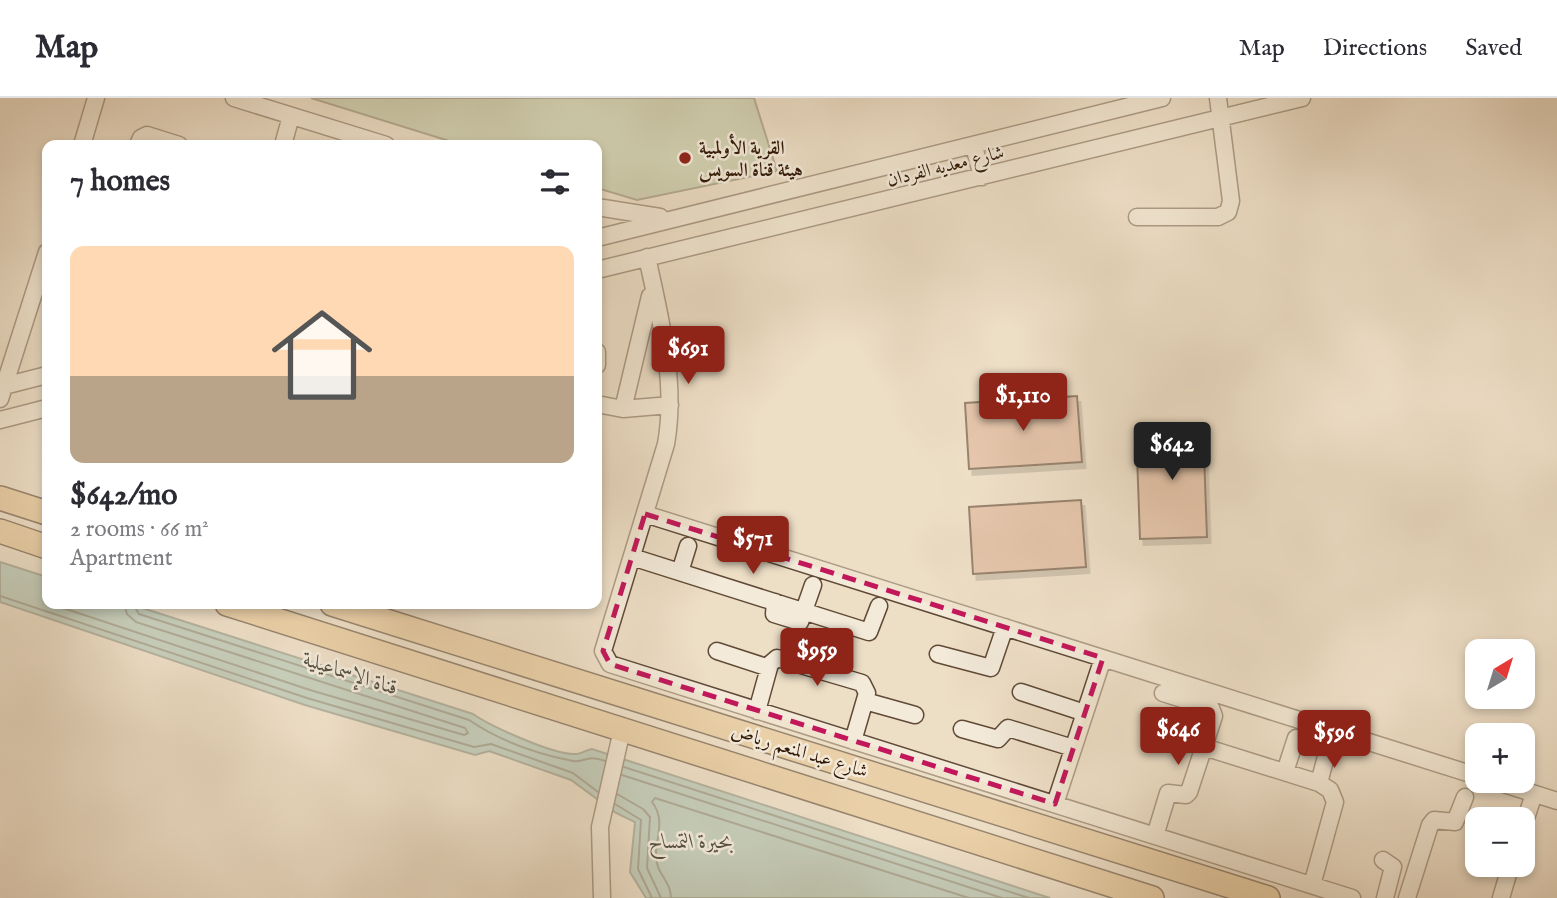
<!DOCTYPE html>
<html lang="en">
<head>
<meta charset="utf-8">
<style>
	body { margin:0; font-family:"IM FELL English",Amiri,serif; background:#f7f7f7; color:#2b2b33; height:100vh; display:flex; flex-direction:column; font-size:26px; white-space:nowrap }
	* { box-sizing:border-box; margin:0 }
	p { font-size:23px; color:#7c7c81 }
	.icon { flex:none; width:38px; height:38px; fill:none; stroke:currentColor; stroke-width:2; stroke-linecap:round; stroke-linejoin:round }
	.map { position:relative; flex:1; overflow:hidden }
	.details { position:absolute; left:42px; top:42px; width:560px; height:469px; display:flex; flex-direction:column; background:#fff; border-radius:14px; box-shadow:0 4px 10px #0003 }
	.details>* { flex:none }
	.needle { width:46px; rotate:38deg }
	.fabs { position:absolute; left:1465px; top:541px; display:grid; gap:14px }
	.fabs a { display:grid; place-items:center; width:70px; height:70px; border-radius:14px; background:#fff; box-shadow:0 4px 10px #0003; font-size:35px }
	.price { position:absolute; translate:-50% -60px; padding:0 16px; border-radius:7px; background:#8f2418; color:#fff; font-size:23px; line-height:46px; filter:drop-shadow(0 2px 4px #0008) }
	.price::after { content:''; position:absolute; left:50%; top:42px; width:21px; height:16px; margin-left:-10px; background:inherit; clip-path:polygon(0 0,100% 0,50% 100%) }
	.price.selected { background:#222; color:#fff }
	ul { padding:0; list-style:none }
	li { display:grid; align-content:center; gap:14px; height:371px; padding:0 28px }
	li+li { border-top:2px solid #e1e1e2 }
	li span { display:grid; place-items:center; height:217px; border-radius:14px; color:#555 }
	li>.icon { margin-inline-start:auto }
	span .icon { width:126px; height:126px; fill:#fffc; stroke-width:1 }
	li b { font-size:30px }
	h2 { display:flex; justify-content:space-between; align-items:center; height:84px; padding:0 28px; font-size:30px }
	header { display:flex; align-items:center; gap:42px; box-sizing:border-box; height:98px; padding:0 35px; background:#fff; border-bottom:2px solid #e1e1e2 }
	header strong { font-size:33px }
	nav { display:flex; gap:38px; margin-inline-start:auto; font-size:24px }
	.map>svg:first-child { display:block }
</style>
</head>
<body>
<header>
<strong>Map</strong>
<nav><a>Map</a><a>Directions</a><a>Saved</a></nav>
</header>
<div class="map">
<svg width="1557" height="800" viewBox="0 0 1557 800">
	<defs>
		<filter id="shadow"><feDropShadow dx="3.5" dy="6" stdDeviation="0" flood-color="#0004"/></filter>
	</defs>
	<rect width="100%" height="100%" fill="#eddec6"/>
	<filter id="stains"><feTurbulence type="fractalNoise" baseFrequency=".00286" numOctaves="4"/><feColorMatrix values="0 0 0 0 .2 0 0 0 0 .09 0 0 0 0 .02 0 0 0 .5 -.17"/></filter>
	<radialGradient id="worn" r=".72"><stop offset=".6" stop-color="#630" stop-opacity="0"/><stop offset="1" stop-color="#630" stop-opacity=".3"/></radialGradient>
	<path fill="#b2c29a" stroke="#726e50" stroke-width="2" d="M311,0h443l23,73 -140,29 -40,-12v-43h-135z"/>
	<path fill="#9abdb0" stroke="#707b6c" stroke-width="2" d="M0,464l47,15v27h83l343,110c17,12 83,42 103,40 5,0 10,-4 16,-5l458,149h-404l-16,-26 5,-50 -19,-9 -45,-33 -82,-29 -14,4 -170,-50 -305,-103z"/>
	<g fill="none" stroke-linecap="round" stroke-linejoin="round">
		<path stroke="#666b5b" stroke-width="2" d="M0,498l307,102 167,49 17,-3 82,29 25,19
			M51,506l259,86 154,45 4,-2 -3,-5 -329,-106 -9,-8 -3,-10
			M133,506l6,10 330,106c31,21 68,34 104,41 13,2 12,-7 32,0
			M624,669l405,131
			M622,677l380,123
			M617,696l26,15 7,8 -3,51 14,30
			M615,706l26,16 -3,49 14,29
			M671,800c0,-13 -8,-19 -13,-31 -8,-22 11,-43 -6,-65l3,-4 314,100"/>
	</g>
	<path fill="#dba78b" stroke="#311906" stroke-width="2" filter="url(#shadow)" d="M1077,298l5,66 -113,7 -4,-66z
		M1203,327l4,112 -67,2 -4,-112z
		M1081,402l5,67 -113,7 -4,-67z"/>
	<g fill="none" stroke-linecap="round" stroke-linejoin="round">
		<defs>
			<path id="minor" d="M234,0l152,47
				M82,47l14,-47
				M138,47l3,-7 6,-3 32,10
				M283,47l8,-29
				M974,48l8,31
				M597,109l63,10
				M1137,119h81l10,-5 3,-11 -13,-103
				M597,140l565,-140
				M647,159c13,60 30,125 19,187l-63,207 7,13 742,234
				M597,172l705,-172
				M597,254v13
				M0,289l47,-12
				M0,301l47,-147
				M597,306l26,5 47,-4
				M623,311l27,-113
				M0,322l47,-12
				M645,416l832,262
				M632,459l237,75 10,-26
				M680,474l8,-26
				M775,504l-1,12 26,8 13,-37
				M717,553l52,17
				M938,556l53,14 14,-41
				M1021,594l64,21
				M865,603l50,14
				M757,613l13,-47 7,-6 85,25 5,10 -14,48
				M1154,627l52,16
				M962,631l36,10 10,-11 65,20
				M1204,649l115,36 11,7 5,12 -23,83
				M1285,674l11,-34
				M1491,682l66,21
				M1319,685l9,-34
				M1055,706l48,-146
				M1522,732l12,-36
				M1155,738l13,-43 18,2 3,-3 25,-76 -3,-8 -48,-15
				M1383,762l10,7 -8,31
				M602,800l-2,-71 22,-97
				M1407,800l23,-73 4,-5 21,2 10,-25
				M1501,800l10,-34"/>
			<path id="highway" d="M0,400l47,15
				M0,433l47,16
				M227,506l925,294
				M332,506l936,294"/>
		</defs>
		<use href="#minor" stroke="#604a36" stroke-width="19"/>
		<use href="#highway" stroke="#311906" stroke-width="26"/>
		<use href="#minor" stroke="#f3eada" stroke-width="16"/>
		<use href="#highway" stroke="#e6bf83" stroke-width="23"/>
	</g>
	<path d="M0 0H1557V800H0ZM645,416l458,144 -48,146 -445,-140 -7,-13z" fill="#eddec6" fill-opacity=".55" fill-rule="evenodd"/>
	<path fill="none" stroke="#c2185b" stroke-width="5" stroke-dasharray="14 9" stroke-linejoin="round" d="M645,416l458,144 -48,146 -445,-140 -7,-13z"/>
	<circle fill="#8f2418" stroke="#f3eada" stroke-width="2.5" cx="685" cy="60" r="7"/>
	<g text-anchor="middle" stroke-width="5" stroke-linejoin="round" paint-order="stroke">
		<g font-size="19" font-weight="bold" fill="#311906" stroke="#f3eada" text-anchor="start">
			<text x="699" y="56">القرية الأولمبية<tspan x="699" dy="22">هيئة قناة السويس</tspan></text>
		</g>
		<g font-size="19" fill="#311906" stroke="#f3eada">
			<text transform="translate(945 67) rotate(-14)" y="7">شارع معديه الفردان</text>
			<text transform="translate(800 652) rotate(17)" y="7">شارع عبد المنعم رياض</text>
		</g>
		<g font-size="21" font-style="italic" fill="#565242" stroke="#f3eada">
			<text transform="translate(351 575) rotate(18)" y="7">قناة الإسماعيلية</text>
			<text x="691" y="750">بحيرة التمساح</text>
		</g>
	</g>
	<rect width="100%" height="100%" filter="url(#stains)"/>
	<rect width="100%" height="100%" fill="url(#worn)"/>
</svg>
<div class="fabs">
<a><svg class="needle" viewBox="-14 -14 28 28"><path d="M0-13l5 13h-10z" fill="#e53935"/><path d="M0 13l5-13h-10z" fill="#7c7c81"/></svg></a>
<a>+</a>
<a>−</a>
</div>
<b class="price" style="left:688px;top:288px">$691</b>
<b class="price" style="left:1023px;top:335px">$1,110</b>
<b class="price selected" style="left:1172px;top:384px">$642</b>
<b class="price" style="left:753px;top:478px">$571</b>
<b class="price" style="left:817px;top:590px">$959</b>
<b class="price" style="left:1178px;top:669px">$646</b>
<b class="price" style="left:1334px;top:672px">$596</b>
<section class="details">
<h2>7 homes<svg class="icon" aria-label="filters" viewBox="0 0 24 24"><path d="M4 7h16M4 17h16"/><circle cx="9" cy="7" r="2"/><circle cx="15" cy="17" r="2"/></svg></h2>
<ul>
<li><span style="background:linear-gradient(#ffd9b3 60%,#b9a48a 0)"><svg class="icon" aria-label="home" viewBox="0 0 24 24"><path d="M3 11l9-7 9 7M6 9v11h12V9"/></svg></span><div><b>$642/mo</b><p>2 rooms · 66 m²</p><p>Apartment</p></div></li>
</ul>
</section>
</div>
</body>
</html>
